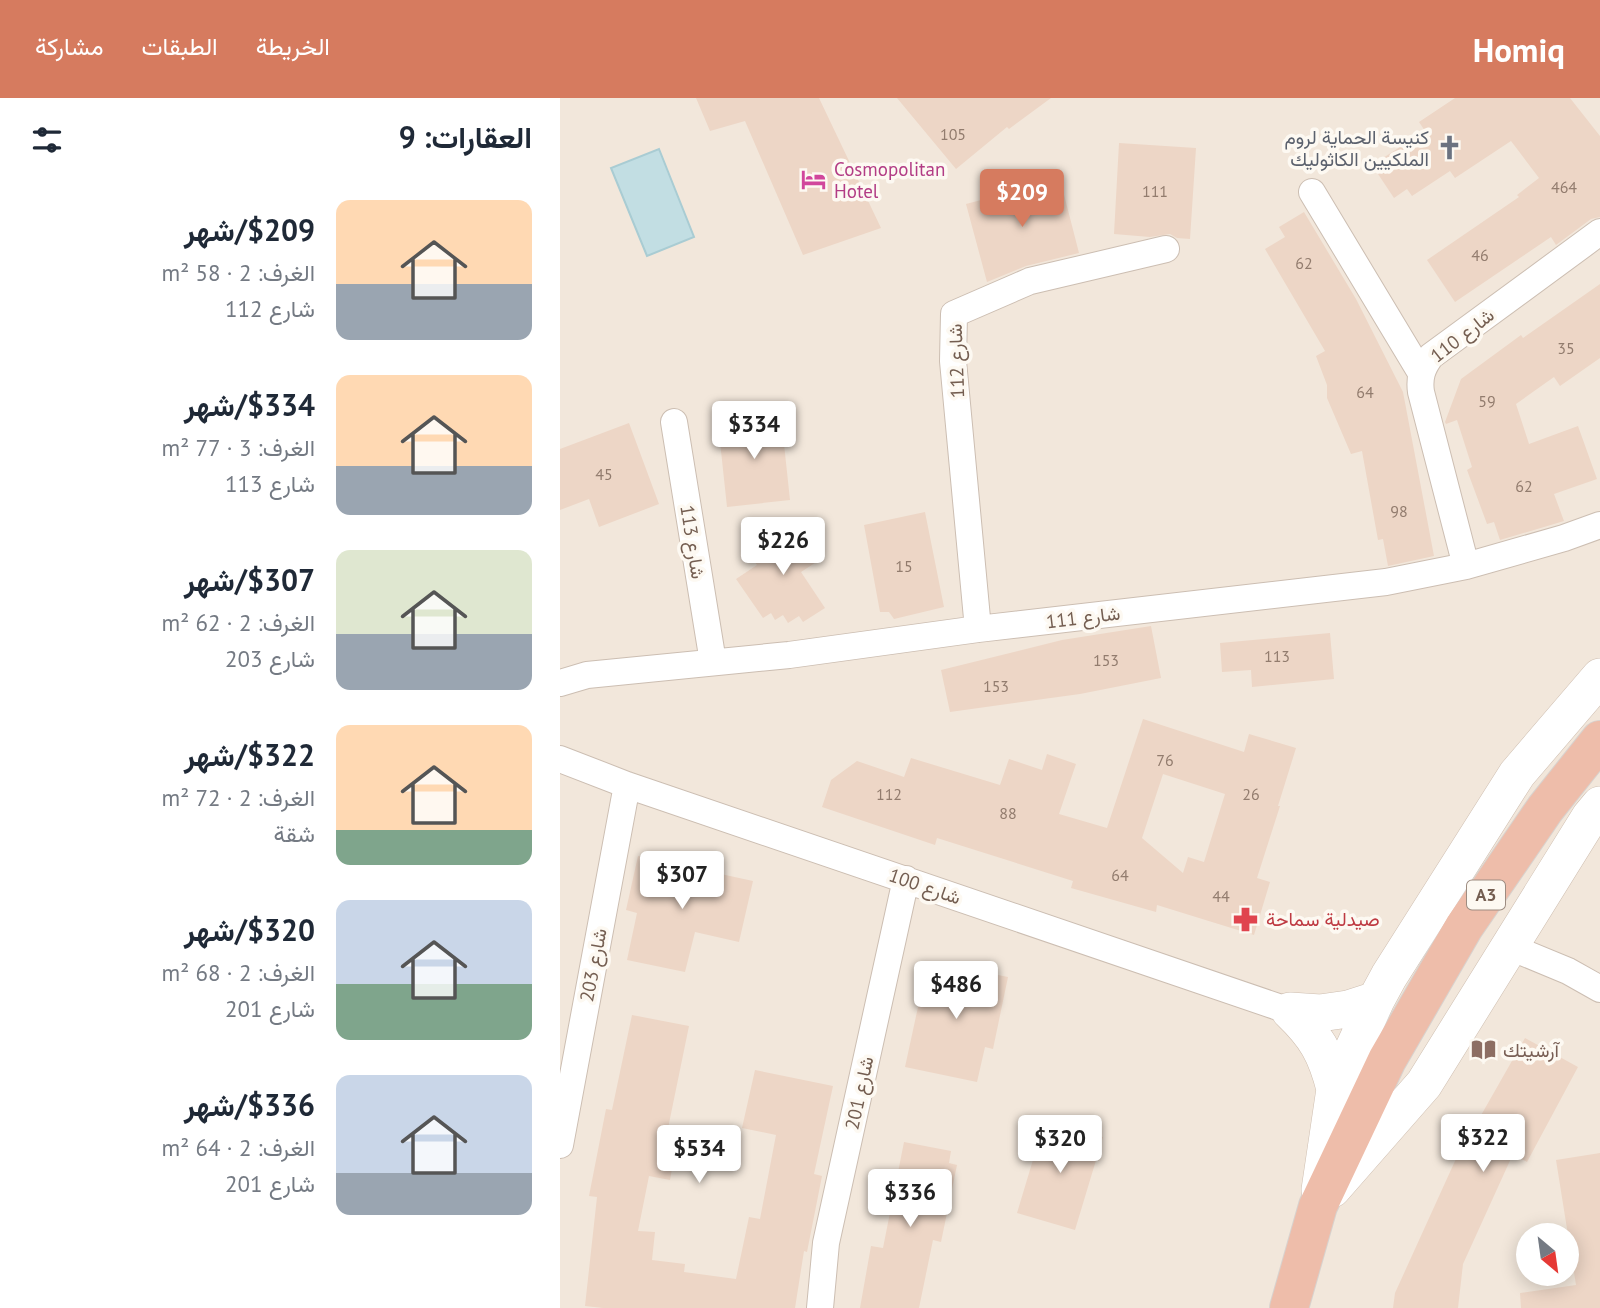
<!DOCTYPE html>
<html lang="ar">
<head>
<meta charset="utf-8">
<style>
	body { margin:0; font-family:"PT Sans",Vazirmatn,sans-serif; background:#f6f6f7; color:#1f2937; direction:rtl; height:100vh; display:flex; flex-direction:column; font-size:26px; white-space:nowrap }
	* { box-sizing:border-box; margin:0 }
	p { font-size:23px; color:#747a83 }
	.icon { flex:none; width:38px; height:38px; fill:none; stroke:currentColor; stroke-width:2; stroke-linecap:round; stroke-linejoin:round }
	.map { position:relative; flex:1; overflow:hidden; direction:ltr }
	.details { display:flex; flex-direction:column; background:#fff; width:560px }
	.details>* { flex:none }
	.needle { width:46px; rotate:151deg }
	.tools { position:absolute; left:956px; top:1125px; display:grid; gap:14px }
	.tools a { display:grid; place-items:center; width:63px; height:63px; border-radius:50%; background:#fff; box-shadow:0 4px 18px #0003; font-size:35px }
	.price { position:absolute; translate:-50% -60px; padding:0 16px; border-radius:7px; background:#fff; color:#222; font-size:23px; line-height:46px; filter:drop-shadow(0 2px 4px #0008) }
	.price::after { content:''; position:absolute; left:50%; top:42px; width:21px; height:16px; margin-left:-10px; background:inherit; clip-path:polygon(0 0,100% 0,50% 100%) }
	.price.current { background:#d67b5f; color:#fff }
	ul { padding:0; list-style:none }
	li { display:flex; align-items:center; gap:21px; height:175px; padding:0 28px }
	li span { display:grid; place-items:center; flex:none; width:196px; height:140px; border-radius:14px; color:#555 }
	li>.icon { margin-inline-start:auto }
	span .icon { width:84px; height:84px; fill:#fffc; stroke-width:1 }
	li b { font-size:30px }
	h2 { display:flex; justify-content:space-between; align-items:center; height:84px; padding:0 28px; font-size:30px }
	header { display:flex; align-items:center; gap:42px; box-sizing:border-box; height:98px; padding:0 35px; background:#d67b5f; color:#fff }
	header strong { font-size:33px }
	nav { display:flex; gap:38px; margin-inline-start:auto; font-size:24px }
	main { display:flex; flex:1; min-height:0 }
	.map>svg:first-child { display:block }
</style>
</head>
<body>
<header>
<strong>Homiq</strong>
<nav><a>الخريطة</a><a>الطبقات</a><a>مشاركة</a></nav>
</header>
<main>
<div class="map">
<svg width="1040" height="1210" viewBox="0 0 1040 1210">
	<rect width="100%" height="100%" fill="#fbf5ec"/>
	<path fill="#f2e7db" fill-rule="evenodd" d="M0,0h1040v1210h-1040zM968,1138h38v38h-38z"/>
	<path fill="#c2dee3" stroke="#a9ccd3" stroke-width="2" d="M99,51l35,88 -47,19 -36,-88z"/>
	<path fill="#edd6c6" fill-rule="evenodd" d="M136,0h123l62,130 -78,27 -58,-134 -35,10z
		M337,0h154l-42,31 -2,-2 -51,42z
		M895,0h115l30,38v81l-9,2 -35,26 -5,-8 -96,65 -28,-42 92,-63 -2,-2 22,-17 -28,-37 -56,37 -5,-7 -38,25 -5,-7 -13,9 -22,-33 53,-34 -6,-9z
		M559,45l77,5 -6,91 -13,-1 -7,-4 -20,3 -36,-3z
		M500,81l19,74 -53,13 -39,16 -21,-78z
		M744,114l52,87 47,93 31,164 -46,10 -5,-27 -5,1 -16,-89 -11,3 -24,-56v-13l-11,-29 9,-5 -60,-102 20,-12 -6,-10z
		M1040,186v74l-40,28 -6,-9 -38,27 13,40 49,-18 19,53 -43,15 10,27 -64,19 -6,-18 -7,2 -20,-54 5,-3 -15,-47 -11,4 -1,-2 16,-43 60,-44 2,3z
		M221,318l9,84 -63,7 -9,-84z
		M69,325l30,81 -60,23 -10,-28 -29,11v-61z
		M365,414l19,95 -50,12 -5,-7h-9l-16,-87z
		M237,424l17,25 -4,2 8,12 -17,11 24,36 -22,14 -4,-6 -11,7 -5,-8 -8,5 -4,-7 -8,5 -27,-39 21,-14 -8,-11z
		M591,528l10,52 -81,16 -130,18 -9,-42 121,-30z
		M770,535l4,46 -82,8 -1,-17 -29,2 -2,-29z
		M583,621l101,33 5,-18 47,14 -18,58h2l-23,72 13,4 -16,53 -97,-30 -1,7 -85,-24 2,-7 -136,-43 -2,7 -113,-38 9,-27 26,-19 47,16 7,-19 89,27 9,-26 33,11 5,-16 29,10 -17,50 48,14zM603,676l62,20 -21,68 -16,-5 -5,16 -41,-35z
		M78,758l115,25 -14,61 -44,-10 -10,40 -58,-12 10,-47 -11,-3z
		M368,863l80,16 -15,72 -8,-2 -8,35 -72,-15z
		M72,917l57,11 -23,112 11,2 -7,40 -21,-4 -11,55 17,1 -3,28 33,4 -1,8 52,7 13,-62 11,2 16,-84 -34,-7 13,-58 78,16 -19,88 8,2 -15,76 -3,-1 -9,57h-192l-18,-2 12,-109 -8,-1 17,-87 6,1z
		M965,940l53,29 -51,95 -14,-8 -50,110 -5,44h-65l2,-15 60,-132z
		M485,1022l58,17 -28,93 -58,-17z
		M344,1044l47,9 -2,12 8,2 -16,77 -8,-2 -14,68h-59l11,-62 12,2z
		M1040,1055v155h-79l-1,-15 56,-8 -20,-125z"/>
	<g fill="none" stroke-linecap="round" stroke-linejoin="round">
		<defs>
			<path id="street" d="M752,94l109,181
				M114,324l39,240
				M906,468l-45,-174c-2,-14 1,-24 10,-36l169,-124
				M418,531l-25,-268 1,-47 76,-33 136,-32
				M0,585l27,-8 202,-20 189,-26 408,-47 80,-16 98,-28 36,-13
				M0,661l67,26 663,226
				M950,849l58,24 32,18
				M0,1047l67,-360
				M260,1210l6,-65 80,-364"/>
			<path id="secondary" d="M730,913c26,25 36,42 45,78
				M730,913l30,2 28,-4 28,-9
				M772,1091l92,-105 166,-267 10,-12
				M760,1092l15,-101 41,-89 13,-24 128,-202 83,-97"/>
			<path id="highway" d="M729,1210l29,-102 69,-146 77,-133 81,-118 55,-69"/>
		</defs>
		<use href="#street" stroke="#ccbeb2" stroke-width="28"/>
		<use href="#secondary" stroke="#cebeb0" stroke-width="38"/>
		<use href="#highway" stroke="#d8d2ce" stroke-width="40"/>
		<use href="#street" stroke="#fff" stroke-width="26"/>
		<use href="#secondary" stroke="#fff" stroke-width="37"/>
		<use href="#highway" stroke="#eebdaa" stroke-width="38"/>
	</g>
	<defs>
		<symbol id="church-bare" viewBox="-9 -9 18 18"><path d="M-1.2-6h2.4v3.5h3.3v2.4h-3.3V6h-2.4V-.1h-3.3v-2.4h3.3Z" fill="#6b7280" stroke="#fdf9f2" stroke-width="2.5" paint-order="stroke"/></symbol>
		<symbol id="hotel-bare" viewBox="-9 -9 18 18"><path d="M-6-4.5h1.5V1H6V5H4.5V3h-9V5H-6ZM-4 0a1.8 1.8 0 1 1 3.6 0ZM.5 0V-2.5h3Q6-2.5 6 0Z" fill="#d1479c" stroke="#fdf9f2" stroke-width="2.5" paint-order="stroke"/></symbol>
		<symbol id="pharmacy-bare" viewBox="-9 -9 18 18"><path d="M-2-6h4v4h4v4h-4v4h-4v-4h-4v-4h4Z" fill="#e0444e" stroke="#fdf9f2" stroke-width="2.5" paint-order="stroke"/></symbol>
		<symbol id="library-bare" viewBox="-9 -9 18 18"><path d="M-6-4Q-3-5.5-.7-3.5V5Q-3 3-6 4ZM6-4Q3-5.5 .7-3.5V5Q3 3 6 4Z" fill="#8d6e63" stroke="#fdf9f2" stroke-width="2.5" paint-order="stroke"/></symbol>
	</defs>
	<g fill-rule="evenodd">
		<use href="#church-bare" x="872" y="32" width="35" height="35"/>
		<use href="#hotel-bare" x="236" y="64" width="35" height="35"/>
		<use href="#pharmacy-bare" x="668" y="804" width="35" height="35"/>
		<use href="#library-bare" x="906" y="934" width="35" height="35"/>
	</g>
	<g text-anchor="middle" stroke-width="7" stroke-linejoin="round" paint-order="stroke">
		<g font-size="16" fill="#927c6e">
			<text x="393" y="42">105</text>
			<text x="1004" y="95">464</text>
			<text x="595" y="99">111</text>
			<text x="920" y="163">46</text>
			<text x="744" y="171">62</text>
			<text x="1006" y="256">35</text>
			<text x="805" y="300">64</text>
			<text x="927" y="309">59</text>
			<text x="44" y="382">45</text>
			<text x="964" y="394">62</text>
			<text x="839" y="419">98</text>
			<text x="344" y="474">15</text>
			<text x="717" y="564">113</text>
			<text x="546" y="568">153</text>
			<text x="436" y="594">153</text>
			<text x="605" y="668">76</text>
			<text x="329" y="702">112</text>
			<text x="691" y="702">26</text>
			<text x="448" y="721">88</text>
			<text x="560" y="783">64</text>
			<text x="661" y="804">44</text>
		</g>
		<rect fill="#fdf9f2" stroke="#9d8c81" stroke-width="2" x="907" y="782.5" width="38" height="29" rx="5"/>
		<g font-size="18" font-weight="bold" fill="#745e51">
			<text x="926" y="803">A3</text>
		</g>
		<g font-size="19" fill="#5b616d" stroke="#fdf9f2" text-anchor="end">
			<text x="869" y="46">كنيسة الحماية لروم<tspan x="869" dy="22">الملكيين الكاثوليك</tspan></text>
		</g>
		<g font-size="19" fill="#b23c85" stroke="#fdf9f2" text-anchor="start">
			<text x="274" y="78">Cosmopolitan<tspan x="274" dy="22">Hotel</tspan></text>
		</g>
		<g font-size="19" fill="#745e51" stroke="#fdf9f2">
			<text transform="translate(902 237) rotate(-38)" y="7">شارع 110</text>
			<text transform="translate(396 263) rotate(-92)" y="7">شارع 112</text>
			<text transform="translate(133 444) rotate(81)" y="7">شارع 113</text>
			<text transform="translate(523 519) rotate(-7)" y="7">شارع 111</text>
			<text transform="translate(365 788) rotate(19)" y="7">شارع 100</text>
			<text transform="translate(33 867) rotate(-79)" y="7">شارع 203</text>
			<text transform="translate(299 995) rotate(-78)" y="7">شارع 201</text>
		</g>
		<g font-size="19" fill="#be3a42" stroke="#fdf9f2" text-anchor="start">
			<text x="706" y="828">صيدلية سماحة</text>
		</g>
		<g font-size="19" fill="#785e54" stroke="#fdf9f2" text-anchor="start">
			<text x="943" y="959">آرشيتك</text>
		</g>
	</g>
</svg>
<div class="tools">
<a><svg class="needle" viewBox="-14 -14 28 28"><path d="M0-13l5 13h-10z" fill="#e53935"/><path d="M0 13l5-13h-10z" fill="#747a83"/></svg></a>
</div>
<b class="price current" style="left:462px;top:131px">$209</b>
<b class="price" style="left:194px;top:363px">$334</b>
<b class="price" style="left:223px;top:479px">$226</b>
<b class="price" style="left:122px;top:813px">$307</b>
<b class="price" style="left:396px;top:923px">$486</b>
<b class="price" style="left:923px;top:1076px">$322</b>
<b class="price" style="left:500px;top:1077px">$320</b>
<b class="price" style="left:139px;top:1087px">$534</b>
<b class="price" style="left:350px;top:1131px">$336</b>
</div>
<section class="details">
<h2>العقارات: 9<svg class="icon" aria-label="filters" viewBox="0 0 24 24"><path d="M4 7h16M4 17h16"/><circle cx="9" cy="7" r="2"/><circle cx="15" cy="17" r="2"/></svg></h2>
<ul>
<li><span style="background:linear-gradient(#ffd9b3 60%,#9aa5b1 0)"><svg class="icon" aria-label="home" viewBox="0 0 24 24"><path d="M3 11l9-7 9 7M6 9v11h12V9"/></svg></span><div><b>$209/شهر</b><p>الغرف: 2 · 58 m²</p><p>شارع 112</p></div></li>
<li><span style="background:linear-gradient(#ffd9b3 65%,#9aa5b1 0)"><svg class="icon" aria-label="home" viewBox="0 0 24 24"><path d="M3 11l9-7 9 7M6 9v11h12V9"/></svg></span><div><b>$334/شهر</b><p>الغرف: 3 · 77 m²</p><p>شارع 113</p></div></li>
<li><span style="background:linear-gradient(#dfe7d0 60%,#9aa5b1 0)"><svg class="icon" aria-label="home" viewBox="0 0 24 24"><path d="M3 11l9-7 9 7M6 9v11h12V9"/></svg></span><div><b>$307/شهر</b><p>الغرف: 2 · 62 m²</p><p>شارع 203</p></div></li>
<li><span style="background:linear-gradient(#ffd9b3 75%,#7fa58c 0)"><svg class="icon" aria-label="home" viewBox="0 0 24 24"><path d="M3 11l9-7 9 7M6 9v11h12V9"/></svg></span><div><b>$322/شهر</b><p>الغرف: 2 · 72 m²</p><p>شقة</p></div></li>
<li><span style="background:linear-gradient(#c9d6e8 60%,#7fa58c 0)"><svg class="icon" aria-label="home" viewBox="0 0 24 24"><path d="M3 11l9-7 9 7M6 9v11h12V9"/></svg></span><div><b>$320/شهر</b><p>الغرف: 2 · 68 m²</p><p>شارع 201</p></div></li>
<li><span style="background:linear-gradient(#c9d6e8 70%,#9aa5b1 0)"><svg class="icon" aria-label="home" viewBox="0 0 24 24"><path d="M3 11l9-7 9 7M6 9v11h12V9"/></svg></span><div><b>$336/شهر</b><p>الغرف: 2 · 64 m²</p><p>شارع 201</p></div></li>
</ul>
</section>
</main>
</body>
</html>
